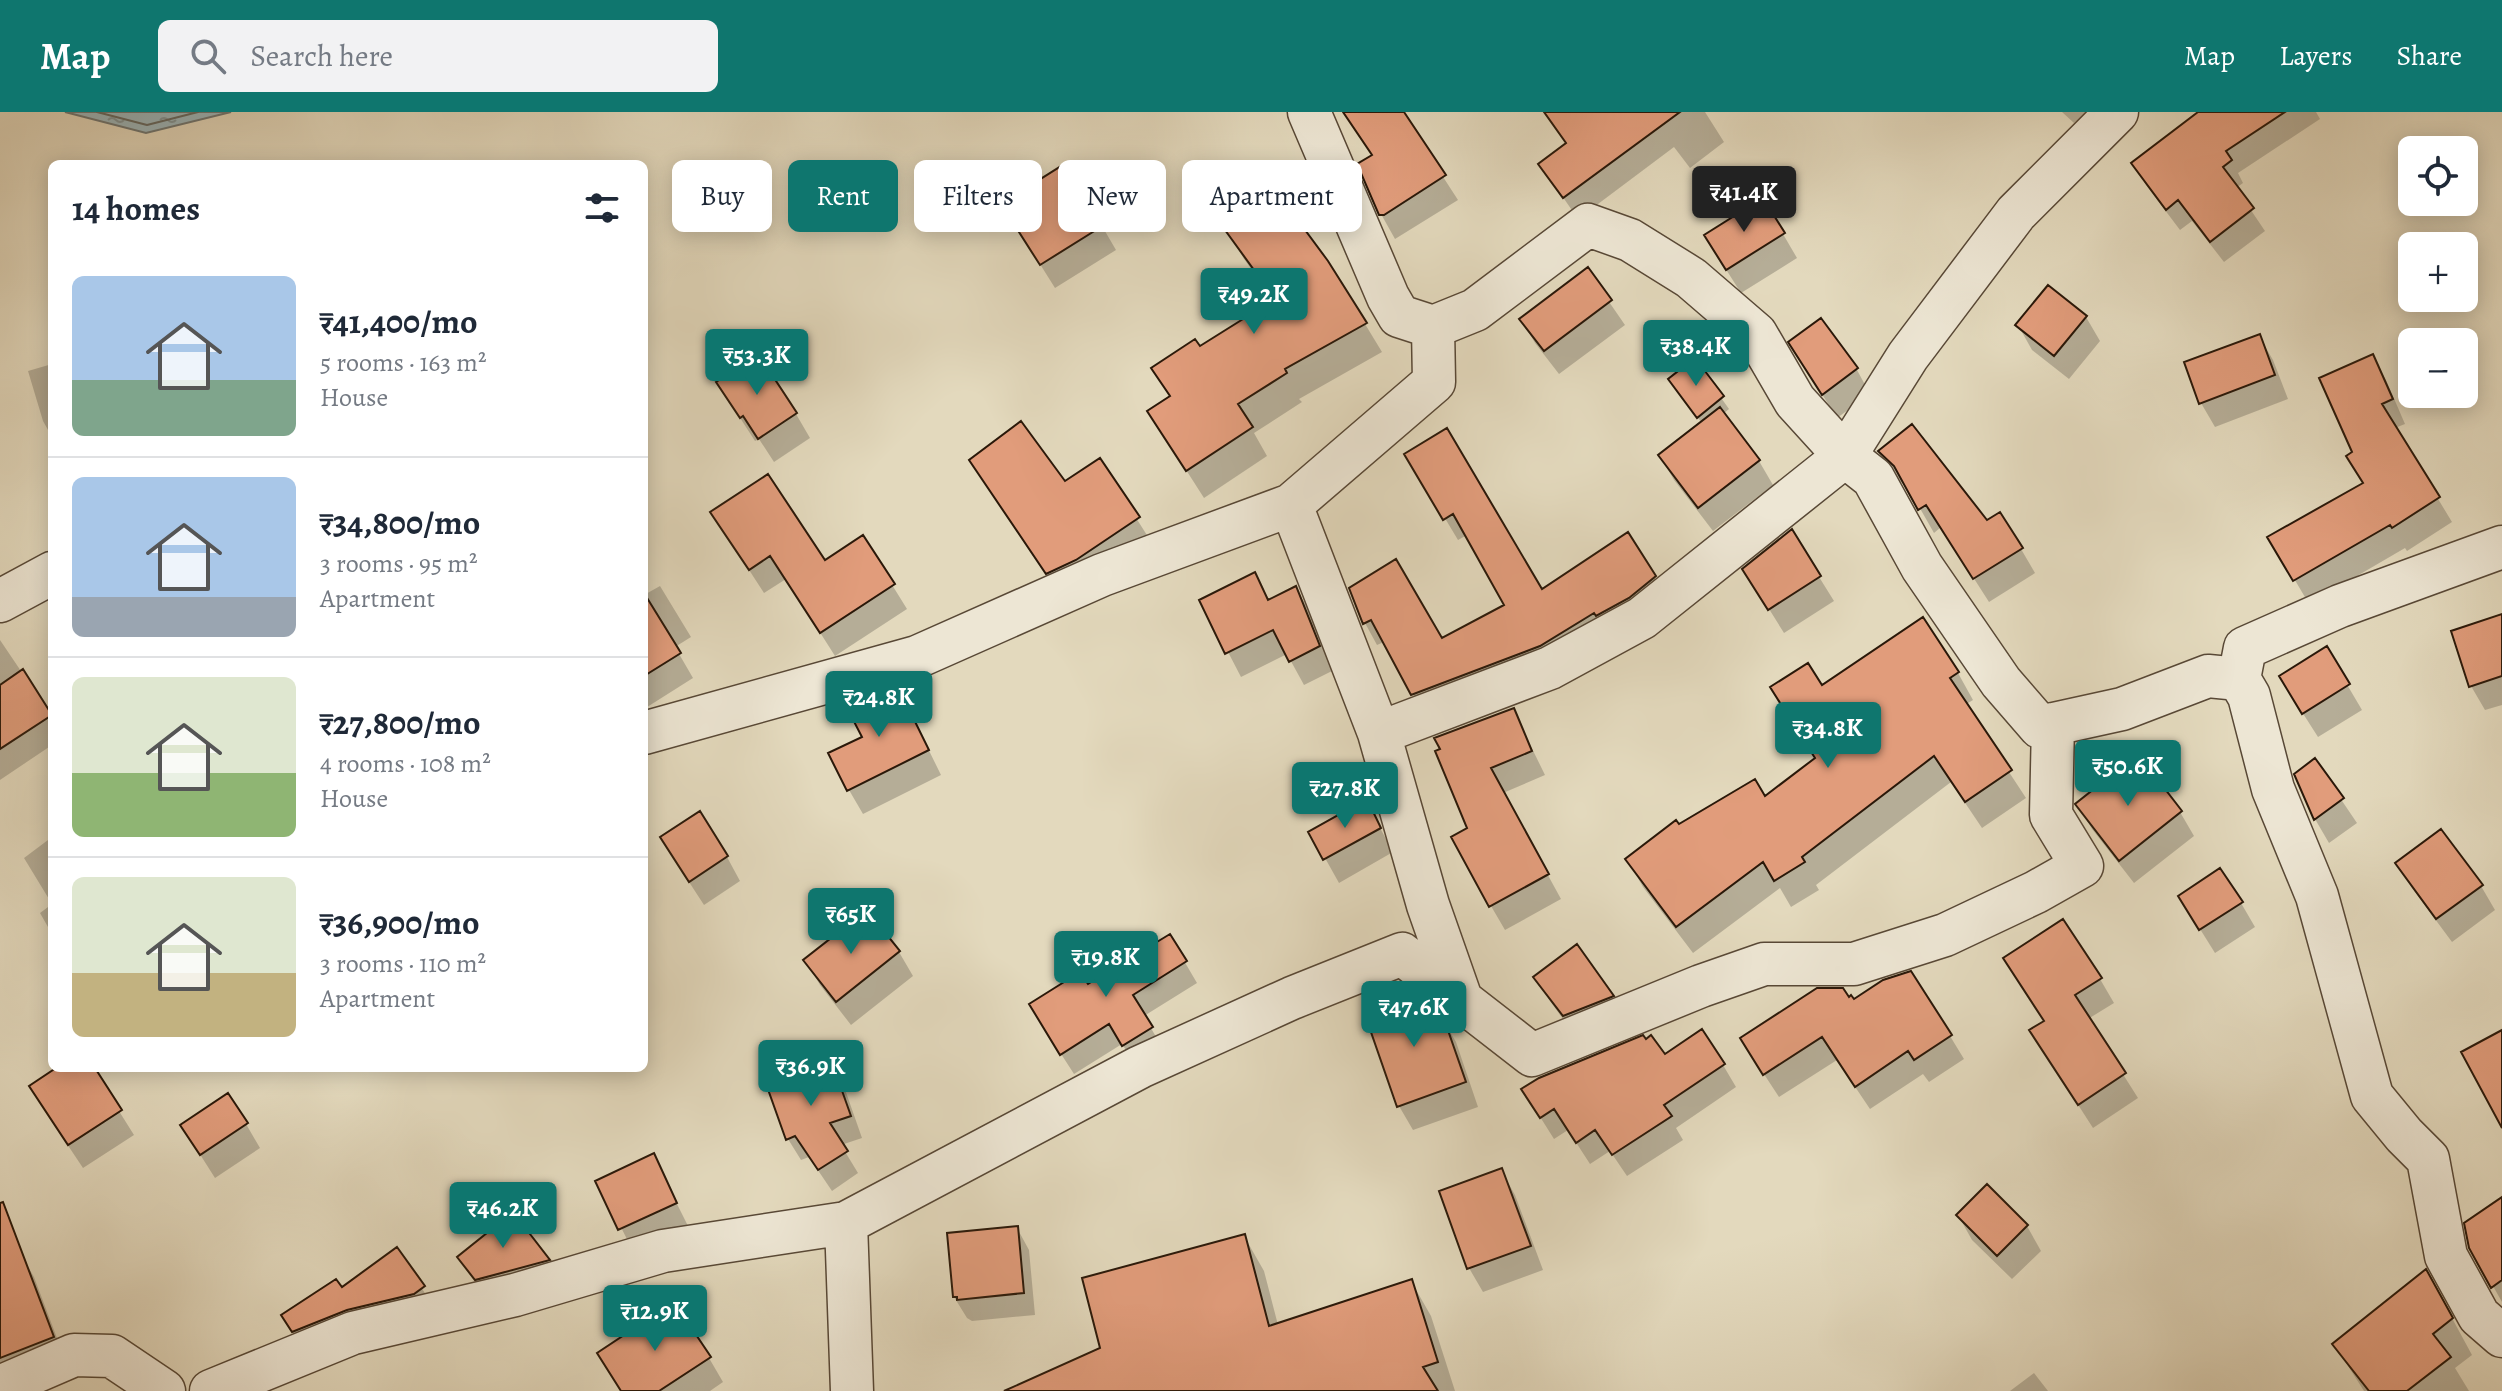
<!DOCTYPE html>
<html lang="en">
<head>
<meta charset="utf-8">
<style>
	body { margin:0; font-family:Alegreya,serif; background:#f2f2f3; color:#1f2937; height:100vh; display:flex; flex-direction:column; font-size:30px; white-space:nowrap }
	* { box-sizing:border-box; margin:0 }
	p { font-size:26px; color:#747a83 }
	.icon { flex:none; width:44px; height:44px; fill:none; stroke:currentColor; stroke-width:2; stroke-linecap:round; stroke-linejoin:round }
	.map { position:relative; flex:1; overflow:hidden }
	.side { position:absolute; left:48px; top:48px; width:600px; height:912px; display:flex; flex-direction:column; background:#fff; border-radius:12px; box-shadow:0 4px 20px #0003 }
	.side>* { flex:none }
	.hud { position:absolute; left:672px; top:48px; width:760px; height:72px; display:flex; gap:16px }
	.controls { position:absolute; left:2398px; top:24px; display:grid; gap:16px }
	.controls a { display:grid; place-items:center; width:80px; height:80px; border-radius:12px; background:#fff; box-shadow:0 4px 20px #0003; font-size:40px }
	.price { position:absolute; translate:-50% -68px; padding:0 18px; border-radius:8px; background:#0f766e; color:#fff; font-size:26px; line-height:52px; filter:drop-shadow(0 2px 4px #0008) }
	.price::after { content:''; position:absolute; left:50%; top:48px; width:24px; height:18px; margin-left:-12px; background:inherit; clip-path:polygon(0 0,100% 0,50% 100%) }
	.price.current { background:#222; color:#fff }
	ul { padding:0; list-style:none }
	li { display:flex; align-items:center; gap:24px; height:200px; padding:0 24px }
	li+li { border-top:2px solid #e0e1e3 }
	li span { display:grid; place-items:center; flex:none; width:224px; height:160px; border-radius:12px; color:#555 }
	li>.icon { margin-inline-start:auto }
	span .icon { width:96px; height:96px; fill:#fffc; stroke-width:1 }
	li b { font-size:34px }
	h2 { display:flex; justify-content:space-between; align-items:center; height:96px; padding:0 24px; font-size:34px }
	.chip { padding:0 28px; border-radius:12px; background:#fff; box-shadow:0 4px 20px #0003; font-size:28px; line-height:72px }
	.chip.current { background:#0f766e; color:#fff }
	header { display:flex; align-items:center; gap:48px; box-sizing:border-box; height:112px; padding:0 40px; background:#0f766e; color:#fff }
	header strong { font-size:38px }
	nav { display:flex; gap:44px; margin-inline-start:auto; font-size:28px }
	.search { width:560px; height:72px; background:#f2f2f3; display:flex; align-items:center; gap:20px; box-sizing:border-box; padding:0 28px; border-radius:12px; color:#747a83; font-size:30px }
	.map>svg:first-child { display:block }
</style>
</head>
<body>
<header>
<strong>Map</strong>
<div class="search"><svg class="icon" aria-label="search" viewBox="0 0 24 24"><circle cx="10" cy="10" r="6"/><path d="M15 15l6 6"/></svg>Search here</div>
<nav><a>Map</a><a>Layers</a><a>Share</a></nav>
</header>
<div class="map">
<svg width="2502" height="1279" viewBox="0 0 2502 1279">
	<defs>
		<pattern id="water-ripples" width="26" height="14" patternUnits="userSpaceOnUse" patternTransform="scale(2)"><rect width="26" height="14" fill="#9bb7bd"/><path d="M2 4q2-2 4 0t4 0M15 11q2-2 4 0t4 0" fill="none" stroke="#7f9498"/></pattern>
	</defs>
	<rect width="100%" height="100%" fill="#e3d9bd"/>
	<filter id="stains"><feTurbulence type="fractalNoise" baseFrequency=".0025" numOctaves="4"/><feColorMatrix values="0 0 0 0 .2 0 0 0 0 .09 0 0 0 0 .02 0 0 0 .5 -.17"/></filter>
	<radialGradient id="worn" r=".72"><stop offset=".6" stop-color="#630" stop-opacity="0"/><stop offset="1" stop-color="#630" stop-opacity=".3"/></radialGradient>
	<path fill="url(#water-ripples)" stroke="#6e7775" stroke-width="2" d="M65,0h166l-85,21z"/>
	<path fill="#0003" fill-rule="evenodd" d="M1343,0h58l57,88 -63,39 -14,-25 -8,-57z
		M1553,0h152l19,30 -34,26 -16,-21 -96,72 -38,-55 27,-19 -19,-30z
		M2062,0h26l-14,11z
		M2228,0h88l4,7 -82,54 5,10 -7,5 29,43 -41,31 -32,-41 -12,9 -34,-45 -12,-22z
		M1763,88l34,58 -56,35 -21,-33z
		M1102,114l14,24 -61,38 -37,-59z
		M1228,119l137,93 17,28 -83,47 3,3 -48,31 13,23 -63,42 -55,-86 21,-14 -16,-29 45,-20 76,-47 -31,-43z
		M1587,158l38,55 -66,49 -24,-31 -14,-24z
		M2086,205l14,24 -31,38 -37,-29 -14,-25z
		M1821,209l36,49 13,24 -33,24 -32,-51z
		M2259,224l14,24 15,39 -73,28 -14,-24z
		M2373,244l13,24 19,44 -10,4 57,94 -45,29 -2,-3 -96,56 -39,-66 95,-54 -11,-31z
		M1695,249l34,48 -6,5 36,47 14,24 -60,46 -39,-51 -14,-24 42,-33 -25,-32z
		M52,252v73l-9,-16 -15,-50z
		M733,295l63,7 14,24 -36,24 -15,-23 -4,2z
		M1880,340l107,71 34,26 14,24 -46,29 -48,-75 -7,6 -25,-44 -15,-13z
		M1407,343l134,137 113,-15 13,22 -242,117 -41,-74 -7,3 -12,-22 -14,-35 90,53 65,-35 -39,-71 -9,5z
		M972,349l93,23 35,-23 57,90 -91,55 -75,-113z
		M1791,420l43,69 -50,32 -25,-40z
		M727,424l97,26 39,-24 44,71 -72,47 -49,-77 -22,14z
		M1254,462l16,27 26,-13 14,24 22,59 -28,14 -17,-31 -46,23 -40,-77z
		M660,474l31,51 -16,10 18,31 -49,31v-114z
		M2502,504v89l-17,5 -14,-24z
		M0,528l52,77v28l-52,35z
		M2326,537l36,61 -44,27 -23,-36z
		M1958,561l15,27 -8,5 61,93 -44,30 -31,-46 -135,103 3,5 -28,17 -11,-19 -87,65 -50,-66 -16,-28 51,-33 87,-27 52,-40 4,-71z
		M1513,598l32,65 -42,18 58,106 -56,31 -14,-24 -21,-77 -33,-77z
		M911,602l30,61 -78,39 -14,-24 15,-52z
		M2138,645l42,55 14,24 -60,47 -42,-54 -14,-24z
		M2315,649l42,62 -28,20 -14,-24 -19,-44z
		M1366,690l27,50 -54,31 -28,-50z
		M52,725v97l-12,-21 12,-9 -28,-46z
		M727,745l13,24 -36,24 -28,-43z
		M2398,752l83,22 14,24 -43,32 -40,-54z
		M2241,791l14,24 -40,26 -20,-32z
		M867,801l32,39 14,24 -62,49 -31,-40 -14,-24z
		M1170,825l27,46 -53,33 19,33 -27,17 -14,-22 -48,30 -31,-48 44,-39z
		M1576,835l36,50 14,23 -48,20 -28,-39 -14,-24z
		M2100,867l14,24 -26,16 50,79 -45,30 -47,-73 -1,-33 -25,-39z
		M1853,890l97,34 14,23 -35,23 -6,-8 -53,35 -33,-49 -58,37 -23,-35z
		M1366,901l75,4 15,25 22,65 -65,23 -14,-24z
		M828,945l13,21 21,60 -21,7 17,28 -26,18 -23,-34 -8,3 -13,-21z
		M1664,945l59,8 13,22 -60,41 7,12 -56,36 -17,-25 -20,13 -22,-34 -14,9 -17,-27z
		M59,956h33l42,67 -51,33 -38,-57z
		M246,1012l14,24 -45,30 -33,-52z
		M653,1044l36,72 -55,25 -36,-71z
		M1501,1058l14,25 28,75 -60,22 -14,-24z
		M1987,1075l40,39 14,25 -29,28 -40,-39 -14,-25z
		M2502,1088v102l-31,-55z
		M513,1103l35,46 14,23 -72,19 -31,-46z
		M1017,1116l12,22 6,65 -63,6 -5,-3 -13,-21z
		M1244,1124l20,35 14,54 133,-44 20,35 24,75h-446l94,-42z
		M396,1138l41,61 -140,29 -14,-24 58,-26zM356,1192l1,4 -31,10z
		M20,1141l14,24 32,85 -66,8v-109z
		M2446,1195l26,48 -17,13 14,23h-105l-30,-47z
		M709,1246l14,24 -13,9h-88z
		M2034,1261l14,18h-38z"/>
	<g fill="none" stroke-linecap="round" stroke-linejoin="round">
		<path stroke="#626863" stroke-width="2" d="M97,0l50,13 51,-13"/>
	</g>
	<path fill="#e19c7b" stroke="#2a1809" stroke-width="2" d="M1343,0h61l42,63 -62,40h-5l-22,-51 15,-9z
		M1544,0h136l-117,86 -25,-34 28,-21z
		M2198,0h87l-59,39 6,9 -9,7 31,41 -44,34 -32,-42 -12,10 -35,-47z
		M1066,51l38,62 -64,40 -39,-61z
		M1277,80l51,69 39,62 -82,46 2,4 -49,31 15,23 -67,44 -39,-60 23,-15 -19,-28 44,-29 5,7 75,-47 -50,-69z
		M1763,86l22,35 -59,37 -22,-35z
		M1588,155l24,33 -68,51 -25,-32z
		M2048,173l39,31 -33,40 -39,-31z
		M1821,206l37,50 -36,27 -34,-53z
		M2260,222l15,41 -76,29 -15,-42z
		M2373,242l20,45 -11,5 58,93 -48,31 -2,-3 -97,56 -26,-44 96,-54 -17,-27 6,-4 -33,-74z
		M759,243l38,58 -39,26 -15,-23 -3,2 -24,-36z
		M1695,246l29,38 -27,22 -29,-39z
		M1720,295l40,53 -62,48 -40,-53z
		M1021,309l44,60 35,-23 40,59 -64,43 -30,14 -77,-114z
		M1912,312l75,96 13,-8 23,36 -50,31 -47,-74 -8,5 -24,-44 -16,-15z
		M1447,316l95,161 86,-57 28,44 -27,22 -33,18 -2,-3 -54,33 -129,49 -40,-75 -8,4 -14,-36 47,-29 46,79 62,-33 -51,-91 -10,6 -39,-66z
		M768,362l57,86 38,-25 32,49 -75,49 -50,-77 -21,14 -39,-58z
		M1792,417l29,47 -53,34 -26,-41z
		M1255,460l13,28 28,-14 24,60 -31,16 -16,-32 -48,24 -26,-54z
		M644,481l37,60 -37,23z
		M2502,502v62l-33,11 -18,-56z
		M1923,505l36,55 -9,6 62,92 -47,32 -31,-46 -132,101 3,5 -31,19 -11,-19 -87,65 -51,-68 51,-39 3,4 76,-45 10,17 50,-38 -45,-71 38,-24 14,22z
		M2327,534l23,38 -48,30 -23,-38z
		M23,557l29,46 -52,34v-64z
		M898,575l31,63 -82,41 -19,-38 34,-16 -15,-29 30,-15z
		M1514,596l18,43 -41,17 58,106 -60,33 -38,-70 16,-9 -32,-77 5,-2 -6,-11z
		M2138,642l44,57 -63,50 -44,-57z
		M2315,646l29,40 -30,22 -20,-46z
		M1367,687l14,29 -58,32 -15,-28z
		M700,699l28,45 -39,26 -29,-45z
		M2441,717l42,56 -47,34 -41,-56z
		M2220,756l23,34 -44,28 -21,-34z
		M867,798l33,41 -64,51 -33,-42z
		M2063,807l39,59 -27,17 51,78 -48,32 -49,-75 15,-9 -41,-63z
		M1170,822l17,27 -54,34 20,32 -31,19 -13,-22 -49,31 -31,-51 51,-32 8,12z
		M1577,832l37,52 -51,20 -30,-39z
		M1911,859l41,64 -38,25 -6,-9 -53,36 -33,-50 -59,38 -23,-37 77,-50h26l6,9 2,-2 3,4 29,-19z
		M1414,882l29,22 23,66 -69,25 -33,-95z
		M1702,917l23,35 -61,41 8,11 -60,39 -17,-25 -19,13 -22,-34 -14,9 -19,-29 18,-11 104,-43 3,4 5,-4 14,19z
		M2502,918v98l-41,-76z
		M829,942l22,62 -21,7 18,28 -30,19 -23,-34 -9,4 -22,-62z
		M56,956h39l27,42 -54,35 -39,-59z
		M228,981l20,30 -48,32 -20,-30z
		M654,1041l23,50 -59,27 -23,-49z
		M1502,1056l29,78 -64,23 -28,-78z
		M1987,1072l41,41 -31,31 -41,-41z
		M2502,1085v83l-11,8 -22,-40 -5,-25z
		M3,1090l51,135 -54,21v-155z
		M513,1100l37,48 -75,20 -18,-23z
		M1018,1114l6,67 -67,7v-3h-4l-6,-64z
		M1245,1122l24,92 143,-47 26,83 -15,5 15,24h-434l96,-43 -18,-70z
		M397,1135l28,39 -11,8 -67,16 -55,22 -11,-17 55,-36 6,8z
		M2426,1157l27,49 -20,16 18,23 -44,34h-38l-37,-47z
		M674,1190l37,55 -52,34h-38l-24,-38z"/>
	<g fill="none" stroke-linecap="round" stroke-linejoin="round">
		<defs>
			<path id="minor" d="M1309,0l79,185 11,19 34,11 42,-17 113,-85 42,15 61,38 65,56 39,67 50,55 28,22 49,89 79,115 39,45 82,-18 86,-33 31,3 10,17 24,93 44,107 55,200 32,39 24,24 18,97 33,60 23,20
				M1291,393l88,228 49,172 33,94
				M0,489l52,-28
				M2239,567l6,-31 95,-42 162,-59
				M644,621l273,-76 185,-82 189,-70 143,-123 -1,-55
				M1379,621l171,-65 92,-50 203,-162 63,-100 108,-143 101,-101
				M846,1111l294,-156 152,-69 110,-44 130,101 169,-69 63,-22h90l91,-29 91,-43 46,-26 -31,-51 2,-91
				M0,1275l74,-32 38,1 52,35
				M211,1279l142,-58 162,-38 148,-44 183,-28 6,168"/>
		</defs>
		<use href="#minor" stroke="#584836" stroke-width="45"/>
		<use href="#minor" stroke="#ede6d4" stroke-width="42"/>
	</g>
	<rect width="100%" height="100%" filter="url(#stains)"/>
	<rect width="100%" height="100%" fill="url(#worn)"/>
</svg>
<div class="controls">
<a><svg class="icon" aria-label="locate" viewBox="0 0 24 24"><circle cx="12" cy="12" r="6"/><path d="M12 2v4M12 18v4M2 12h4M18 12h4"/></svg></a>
<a>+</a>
<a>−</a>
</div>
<b class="price current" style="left:1744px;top:122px">₹41.4K</b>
<b class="price" style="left:1254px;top:224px">₹49.2K</b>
<b class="price" style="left:1696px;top:276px">₹38.4K</b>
<b class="price" style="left:757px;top:285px">₹53.3K</b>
<b class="price" style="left:879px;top:627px">₹24.8K</b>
<b class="price" style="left:1828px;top:658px">₹34.8K</b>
<b class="price" style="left:2128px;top:696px">₹50.6K</b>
<b class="price" style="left:1345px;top:718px">₹27.8K</b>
<b class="price" style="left:851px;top:844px">₹65K</b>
<b class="price" style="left:1106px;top:887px">₹19.8K</b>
<b class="price" style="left:1414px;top:937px">₹47.6K</b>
<b class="price" style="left:811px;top:996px">₹36.9K</b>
<b class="price" style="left:503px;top:1138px">₹46.2K</b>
<b class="price" style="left:655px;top:1241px">₹12.9K</b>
<div class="hud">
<a class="chip">Buy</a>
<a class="chip current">Rent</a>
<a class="chip">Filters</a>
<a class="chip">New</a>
<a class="chip">Apartment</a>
</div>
<section class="side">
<h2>14 homes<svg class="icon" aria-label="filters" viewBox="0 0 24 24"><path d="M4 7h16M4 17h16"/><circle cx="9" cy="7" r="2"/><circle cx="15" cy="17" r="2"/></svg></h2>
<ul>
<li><span style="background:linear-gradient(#a9c7e8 65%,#7fa58c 0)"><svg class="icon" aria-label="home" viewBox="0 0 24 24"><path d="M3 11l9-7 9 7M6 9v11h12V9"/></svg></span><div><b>₹41,400/mo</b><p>5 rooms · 163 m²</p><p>House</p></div></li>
<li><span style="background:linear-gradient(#a9c7e8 75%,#9aa5b1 0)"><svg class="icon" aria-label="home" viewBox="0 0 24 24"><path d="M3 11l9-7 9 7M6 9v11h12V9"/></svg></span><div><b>₹34,800/mo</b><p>3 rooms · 95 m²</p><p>Apartment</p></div></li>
<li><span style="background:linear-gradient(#dfe7d0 60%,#8fb573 0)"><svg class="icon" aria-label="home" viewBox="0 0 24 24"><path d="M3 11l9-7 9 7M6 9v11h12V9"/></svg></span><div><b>₹27,800/mo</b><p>4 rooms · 108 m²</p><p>House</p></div></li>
<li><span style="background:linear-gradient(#dfe7d0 60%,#c2b280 0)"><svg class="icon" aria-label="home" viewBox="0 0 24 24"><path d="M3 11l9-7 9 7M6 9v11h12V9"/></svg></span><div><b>₹36,900/mo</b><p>3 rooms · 110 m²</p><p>Apartment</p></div></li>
</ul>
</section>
</div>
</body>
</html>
